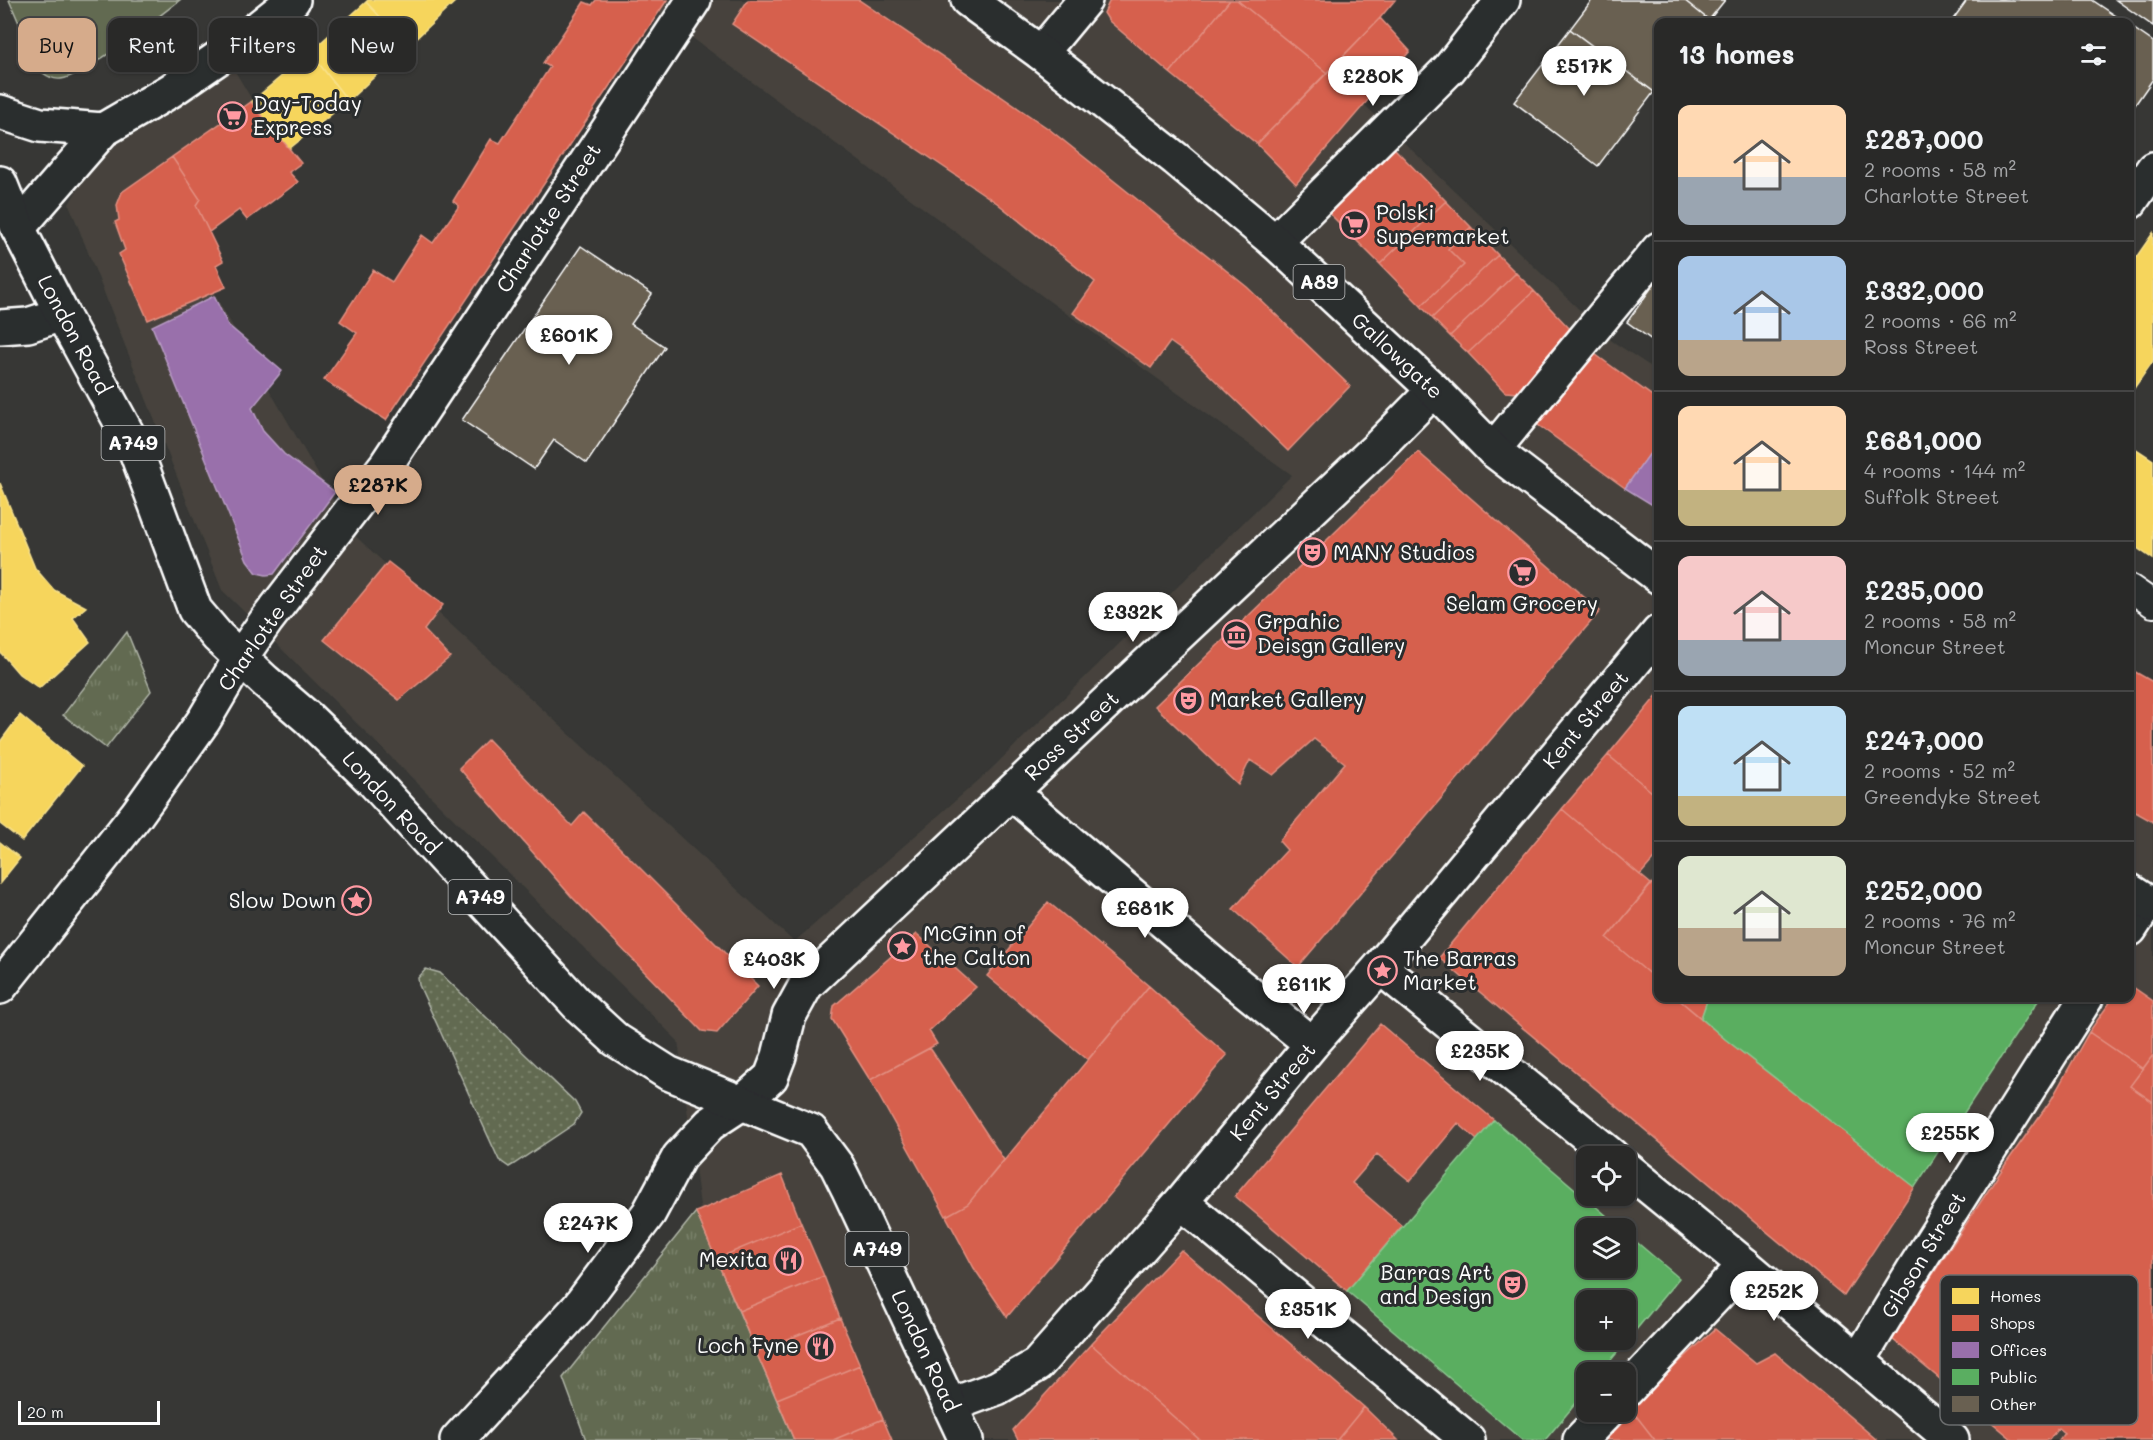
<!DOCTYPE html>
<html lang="en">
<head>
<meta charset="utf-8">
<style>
	body { margin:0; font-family:Mali,sans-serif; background:#313130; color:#f1f3f6; height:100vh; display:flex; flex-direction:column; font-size:22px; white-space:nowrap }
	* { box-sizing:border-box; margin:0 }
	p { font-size:20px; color:#a5a6a8 }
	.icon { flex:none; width:33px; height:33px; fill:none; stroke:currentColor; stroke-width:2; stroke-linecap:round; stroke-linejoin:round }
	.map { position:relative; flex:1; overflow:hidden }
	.drawer { position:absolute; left:1654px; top:18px; width:480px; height:984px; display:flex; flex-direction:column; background:#292928; border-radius:12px; box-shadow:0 2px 4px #0004,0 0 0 2px #454545 }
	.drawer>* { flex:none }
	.banner { position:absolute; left:18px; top:18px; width:570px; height:54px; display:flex; gap:12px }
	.controls { position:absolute; left:1576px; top:1146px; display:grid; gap:12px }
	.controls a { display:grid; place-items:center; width:60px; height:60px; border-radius:12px; background:#292928; box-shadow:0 2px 4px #0004,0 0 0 2px #454545; font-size:30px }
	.scale { position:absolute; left:18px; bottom:15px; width:142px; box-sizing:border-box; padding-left:6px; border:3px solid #fff; border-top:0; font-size:16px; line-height:21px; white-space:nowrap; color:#fff; -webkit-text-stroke:4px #2a2d2e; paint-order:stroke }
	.price { position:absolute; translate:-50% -51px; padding:0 14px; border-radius:21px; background:#fff; color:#222; font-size:20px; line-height:39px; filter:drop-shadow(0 2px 3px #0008) }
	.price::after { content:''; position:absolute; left:50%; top:36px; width:18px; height:14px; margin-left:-9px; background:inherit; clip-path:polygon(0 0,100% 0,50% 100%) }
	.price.on { background:#d6ab8b; color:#111 }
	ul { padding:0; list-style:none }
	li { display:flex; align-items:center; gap:18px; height:150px; padding:0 24px }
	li+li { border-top:2px solid #454545 }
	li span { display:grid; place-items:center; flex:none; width:168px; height:120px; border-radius:12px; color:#555 }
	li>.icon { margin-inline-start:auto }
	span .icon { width:72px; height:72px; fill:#fffc; stroke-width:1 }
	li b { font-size:26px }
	h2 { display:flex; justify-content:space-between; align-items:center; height:72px; padding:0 24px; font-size:26px }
	.pill { padding:0 21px; border-radius:12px; background:#292928; box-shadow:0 2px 4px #0004,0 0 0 2px #454545; font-size:21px; line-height:54px }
	.pill.on { background:#d6ab8b; color:#111 }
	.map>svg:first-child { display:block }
</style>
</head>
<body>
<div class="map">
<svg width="2153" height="1440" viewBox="0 0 2153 1440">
	<defs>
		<pattern id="grass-tufts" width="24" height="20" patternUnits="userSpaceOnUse" patternTransform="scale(1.5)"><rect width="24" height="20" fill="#626b51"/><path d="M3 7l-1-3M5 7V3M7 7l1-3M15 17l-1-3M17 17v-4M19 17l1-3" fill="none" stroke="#7a816b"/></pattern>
		<pattern id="garden-dots" width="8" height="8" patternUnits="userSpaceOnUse" patternTransform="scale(1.5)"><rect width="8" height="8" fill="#626b51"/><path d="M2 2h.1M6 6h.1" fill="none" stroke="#7a816b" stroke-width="1.8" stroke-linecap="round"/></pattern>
	</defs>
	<rect width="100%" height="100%" fill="#373735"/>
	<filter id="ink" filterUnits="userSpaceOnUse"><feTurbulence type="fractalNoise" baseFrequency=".0167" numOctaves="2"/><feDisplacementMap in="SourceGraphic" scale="12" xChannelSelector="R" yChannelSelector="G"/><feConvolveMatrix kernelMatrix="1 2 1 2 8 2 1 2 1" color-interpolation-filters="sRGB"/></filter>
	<g filter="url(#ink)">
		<path fill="#46433d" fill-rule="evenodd" d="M641,0h539l148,70 284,271 47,31v626h471v-322l23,12v752h-1354l-98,-227 -23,-172 -456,-451 -153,-386 34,-59 127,-82 42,70 -97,93 177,307 442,409 193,-169 305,-298 -247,-177zM1587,1156h39v40h-39zM1587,1228h39v40h-39zM1587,1300h39v40h-39zM1587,1372h39v40h-39z"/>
		<path fill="url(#grass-tufts)" stroke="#b0b5a8" stroke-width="1.5" d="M127,632l24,59 -45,57 -43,-33z
			M696,1212l98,228h-208l-23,-62z"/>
		<path fill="#626b51" stroke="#b0b5a8" stroke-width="1.5" d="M9,0h171c-22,17 -95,76 -119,79 -9,1 -15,-4 -21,-8z"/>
		<path fill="url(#garden-dots)" stroke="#b0b5a8" stroke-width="1.5" d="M426,969l14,4 135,129 6,11 -7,11 -60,40 -5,3 -10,-7 -80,-175 -1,-7z"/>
		<path fill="#f6d55c" stroke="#f9e28d" stroke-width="1.5" d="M368,0h89l-49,46 -42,-44z
			M366,2l42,44 -60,55 -38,-49z
			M310,52l38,49 -59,48 -38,-47z
			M2153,233v128l-23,33v-128z
			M2130,445l23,15v99l-23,-16z
			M0,483l35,85 19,22 32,17 -13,11 17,24 -51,46 -20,-14 -19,-22z
			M20,715l62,51 -60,75 -22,-17v-82z
			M0,842l20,16 -20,25z"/>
		<path fill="#d6604d" stroke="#e29082" stroke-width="1.5" d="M596,0h71l-281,420 -62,-40 33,-47 -17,-12 33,-51 19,12 30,-47 11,8 26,-37 -6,-5 38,-62 9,4 50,-76 -7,-4 41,-61 8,3z
			M748,0h111l190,129 198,158 103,99 -62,65 -97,-94 -21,-15 -19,26 -78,-55 22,-31 -98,-79 -265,-179z
			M1110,0h120l-60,73 -61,-52 -5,-8z
			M1230,0h7l90,73 -70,71 -87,-71z
			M1237,0h158l-15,18 -53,55z
			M1380,18l30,33 -114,133 -39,-40z
			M251,102l50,61 -12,9 9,10 -51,38 -8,-10 -30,22 -13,-27 4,-6 -28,-42z
			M1392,146l54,55 -66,63 -51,-51 3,-14z
			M172,157l28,42 -4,6 27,56 -7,4 10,22 -78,33 -29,-66 6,-4 -10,-28 4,-2 -2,-15 5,-13z
			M1446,201l25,26 -23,22 16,16 -43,41 -41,-42z
			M1471,227l27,28 -66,63 -11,-12 43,-41 -16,-16z
			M1498,255l18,18 -66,63 -18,-18z
			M1516,273l18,18 -66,62 -18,-17z
			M1534,291l37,39 -52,63 -14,-1 -37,-39z
			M1588,349l71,52v40l-34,47 -91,-66z
			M1418,452l182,159 -302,356 -65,-58 54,-59 -8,-9 66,-78 -31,-24 -41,36 -23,-15 -12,25 -83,-79z
			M388,562l55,43 -19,25 26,27 -51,43 -75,-60z
			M2130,669l23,13v140l-23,-13z
			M1659,693v105l-51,-43z
			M488,739l84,87 12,-14 174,174 -41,47 -15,-2 -131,-135 -112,-128z
			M1608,755l51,43v55l-19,22 -78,-66z
			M1562,809l89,75 -44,54 52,44v16h18l48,41 190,148 -71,109 -405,-338z
			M1659,875v107l-52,-44z
			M1048,902l101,84 -61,74 -101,-84z
			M917,934l59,53 -47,44 8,13 -67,36 -38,-61 2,-13z
			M2130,985l23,16v54l-10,14 -54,-37 24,-34h17z
			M1149,986l78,69 -220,262 -33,-49 -28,-52 22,-12z
			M1677,998h31l-7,20z
			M1380,1024l114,96 -17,20 -19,-17 -48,58 -33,-27 -25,29 50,43 -55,65 -112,-95z
			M2089,1032l54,37 -13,17 23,16v338h-94l5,-7 -6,-5 -9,12h-36l-122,-102 116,-176 44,-62z
			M930,1048l74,112 -36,44 -22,12 -76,-136z
			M2153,1055v47l-23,-16z
			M782,1175l19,48 -85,36 -20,-47z
			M801,1223l23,53 -85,35 -23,-52z
			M1181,1250l183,157 -27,33h-137l-109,-96z
			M824,1276l16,42 -84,34 -17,-41z
			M840,1318l20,47 -83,34 -21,-47z
			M1715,1329l41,34 19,-10 102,87h-222l-25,-32z
			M1091,1344l109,96h-182l-5,-10z
			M860,1365l23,54 -50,21h-39l-17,-41z
			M1364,1407l34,33h-61z
			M1630,1408l25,32h-60z
			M883,1419l9,21h-59z"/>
		<path fill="#9970ab" stroke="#b89bc4" stroke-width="1.5" d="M214,296l14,29 54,46 -30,37 11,23 21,23 51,38 -61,82 -8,1 -9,-2 -10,-13 -95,-234z
			M1659,441v68l-34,-21z"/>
		<path fill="#5aae61" stroke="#8cc690" stroke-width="1.5" fill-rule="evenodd" d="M1708,998h332l-125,189 -190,-148 -24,-21z
			M1494,1120l127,108h-34v40h39v-35l53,45 -78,94h-14v18l-42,50h-23l-175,-149zM1587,1300h39v40h-39z"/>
		<path fill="#696051" stroke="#fff" stroke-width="1.5" d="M1592,0h92l25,20 -2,2h-48v63l-5,7 -84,-63z
			M1684,0h41l-16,20z
			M1967,0h125l33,22h-174z
			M2116,0h37v26z
			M2130,26l23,16v37l-23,33z
			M1570,29l84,63 -56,74 -84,-64z
			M581,246l71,48 -21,30 34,23 -78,116 -33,-23 -20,29 -72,-49z
			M1659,277v68l-32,-23z"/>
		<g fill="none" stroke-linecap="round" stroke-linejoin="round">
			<defs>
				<path id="service" d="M2130,588l23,16"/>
				<path id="pedestrian" d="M1626,1391l119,-126
					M1580,1440l27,-28"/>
				<path id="minor" d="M1041,53l44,-53
					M2130,202l23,-33
					M1275,242l174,-173 54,-69
					M0,327l28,-2 34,-11
					M1493,450l166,-201
					M1012,793l213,181 87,70
					M2130,929l17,-26
					M1380,967l232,189
					M0,987l137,-173 67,-94 37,-63 25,-36 120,-156 308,-465
					M1626,1168l119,97 207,175
					M1181,1202l287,238
					M1859,1360l55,-91 172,-271
					M951,1405l46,-17 40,-23 144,-163 131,-158 68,-77 279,-335
					M457,1440l121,-132 71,-95 30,-56 31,-33 32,-21 29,-26 8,-21 10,-40 17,-31 571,-537 57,-58"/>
				<path id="tertiary" d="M0,112l40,13 63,5
					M18,228l85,-98 67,-39 64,-44 59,-47"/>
				<path id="primary" d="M968,0l73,53 135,106 99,83 159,148 59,60 166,127
					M0,183l18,45 44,86 72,132 61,164 23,27 47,44 43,37 64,62 206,225 38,35 52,33 143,58 26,35 11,22 118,252
					M2130,891l23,15"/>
			</defs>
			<use href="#service" stroke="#fff" stroke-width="30"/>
			<use href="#pedestrian" stroke="#fff" stroke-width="38"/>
			<use href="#minor" stroke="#fff" stroke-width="38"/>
			<use href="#tertiary" stroke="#fff" stroke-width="38"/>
			<use href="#primary" stroke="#fff" stroke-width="38"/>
			<use href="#service" stroke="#2a2d2e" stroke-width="26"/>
			<use href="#pedestrian" stroke="#2a2d2e" stroke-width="33"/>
			<use href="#minor" stroke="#2a2d2e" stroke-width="33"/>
			<use href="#tertiary" stroke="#2a2d2e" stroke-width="33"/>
			<use href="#primary" stroke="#2a2d2e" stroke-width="33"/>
		</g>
	</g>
	<defs>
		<symbol id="supermarket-ring" viewBox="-11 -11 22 22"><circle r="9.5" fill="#2a2d2e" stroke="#ff9aa2" stroke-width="1.5"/><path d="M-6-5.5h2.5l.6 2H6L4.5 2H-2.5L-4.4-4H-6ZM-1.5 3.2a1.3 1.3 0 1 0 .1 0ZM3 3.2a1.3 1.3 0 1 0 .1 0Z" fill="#ff9aa2"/></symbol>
		<symbol id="theatre-ring" viewBox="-11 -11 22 22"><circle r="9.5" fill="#2a2d2e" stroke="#ff9aa2" stroke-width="1.5"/><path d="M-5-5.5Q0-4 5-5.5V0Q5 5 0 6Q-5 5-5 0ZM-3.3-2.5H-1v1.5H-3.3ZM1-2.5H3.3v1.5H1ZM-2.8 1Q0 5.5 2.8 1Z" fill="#ff9aa2"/></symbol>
		<symbol id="museum-ring" viewBox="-11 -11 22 22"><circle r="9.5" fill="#2a2d2e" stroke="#ff9aa2" stroke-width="1.5"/><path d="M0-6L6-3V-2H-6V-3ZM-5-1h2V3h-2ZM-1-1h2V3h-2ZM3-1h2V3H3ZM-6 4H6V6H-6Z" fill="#ff9aa2"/></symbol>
		<symbol id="sight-ring" viewBox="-11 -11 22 22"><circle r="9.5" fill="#2a2d2e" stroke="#ff9aa2" stroke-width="1.5"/><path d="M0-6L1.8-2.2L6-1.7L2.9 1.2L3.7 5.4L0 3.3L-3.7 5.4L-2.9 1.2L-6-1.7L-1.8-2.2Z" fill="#ff9aa2"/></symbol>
		<symbol id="restaurant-ring" viewBox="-11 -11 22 22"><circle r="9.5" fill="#2a2d2e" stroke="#ff9aa2" stroke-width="1.5"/><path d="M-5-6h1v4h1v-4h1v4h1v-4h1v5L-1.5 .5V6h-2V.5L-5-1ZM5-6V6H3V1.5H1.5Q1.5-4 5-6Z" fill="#ff9aa2"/></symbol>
	</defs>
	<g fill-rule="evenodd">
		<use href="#supermarket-ring" x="216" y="100" width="33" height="33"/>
		<use href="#supermarket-ring" x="1338" y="208" width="33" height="33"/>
		<use href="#theatre-ring" x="1296" y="536" width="33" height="33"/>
		<use href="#supermarket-ring" x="1506" y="556" width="33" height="33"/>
		<use href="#museum-ring" x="1220" y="618" width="33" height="33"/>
		<use href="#theatre-ring" x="1172" y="684" width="33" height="33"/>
		<use href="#sight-ring" x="340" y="884" width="33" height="33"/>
		<use href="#sight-ring" x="886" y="930" width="33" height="33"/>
		<use href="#sight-ring" x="1366" y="954" width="33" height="33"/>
		<use href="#restaurant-ring" x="772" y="1244" width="33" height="33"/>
		<use href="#theatre-ring" x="1496" y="1268" width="33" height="33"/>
		<use href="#restaurant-ring" x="804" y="1330" width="33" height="33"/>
	</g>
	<g text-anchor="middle" stroke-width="6" stroke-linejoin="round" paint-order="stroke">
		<g fill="#2a2d2e" stroke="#bfc0c0" stroke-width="1.5">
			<rect x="1293.5" y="265" width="51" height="34" rx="4.5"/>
			<rect x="101.5" y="426" width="63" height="34" rx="4.5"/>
			<rect x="448.5" y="880" width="63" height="34" rx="4.5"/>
			<rect x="845.5" y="1232" width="63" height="34" rx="4.5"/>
		</g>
		<g font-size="20" font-weight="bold" fill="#fff">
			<text x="1319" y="289">A89</text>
			<text x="133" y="450">A749</text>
			<text x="480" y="904">A749</text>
			<text x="877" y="1256">A749</text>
		</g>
		<g font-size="21" fill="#fff" stroke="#2a2d2e" text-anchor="start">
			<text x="253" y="111">Day-Today<tspan x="253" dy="24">Express</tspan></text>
			<text x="1376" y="220">Polski<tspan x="1376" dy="24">Supermarket</tspan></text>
			<text x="1333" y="560">MANY Studios</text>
			<text x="1522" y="611" text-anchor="middle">Selam Grocery</text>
			<text x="1257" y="629">Grpahic<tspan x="1257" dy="24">Deisgn Gallery</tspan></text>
			<text x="1210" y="707">Market Gallery</text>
			<text x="336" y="908" text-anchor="end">Slow Down</text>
			<text x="923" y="941">McGinn of<tspan x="923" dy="24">the Calton</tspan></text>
			<text x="1403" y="966">The Barras<tspan x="1403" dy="24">Market</tspan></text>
			<text x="768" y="1267" text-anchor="end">Mexita</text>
			<text x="1492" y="1280" text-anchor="end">Barras Art<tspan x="1492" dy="24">and Design</tspan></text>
			<text x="799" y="1353" text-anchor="end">Loch Fyne</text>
		</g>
		<g font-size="21" fill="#fff" stroke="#2a2d2e">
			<text transform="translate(549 218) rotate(-57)" y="7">Charlotte Street</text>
			<text transform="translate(74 335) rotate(62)" y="7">London Road</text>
			<text transform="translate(1397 356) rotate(43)" y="7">Gallowgate</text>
			<text transform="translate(273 618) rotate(-55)" y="7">Charlotte Street</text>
			<text transform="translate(1586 720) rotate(-50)" y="7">Kent Street</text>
			<text transform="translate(1072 736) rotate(-43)" y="7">Ross Street</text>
			<text transform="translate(391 803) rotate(47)" y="7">London Road</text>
			<text transform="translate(1273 1092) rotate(-50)" y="7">Kent Street</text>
			<text transform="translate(1924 1255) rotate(-59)" y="7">Gibson Street</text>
			<text transform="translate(925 1351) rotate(65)" y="7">London Road</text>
		</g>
	</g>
	<rect x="1940" y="1275" width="198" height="150" rx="9" fill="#2a2d2e" stroke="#6a6c6d" stroke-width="1.5"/>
	<rect x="1952" y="1288" width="27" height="16" fill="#f6d55c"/>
	<rect x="1952" y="1315" width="27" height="16" fill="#d6604d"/>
	<rect x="1952" y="1342" width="27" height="16" fill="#9970ab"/>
	<rect x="1952" y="1369" width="27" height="16" fill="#5aae61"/>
	<rect x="1952" y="1396" width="27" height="16" fill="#696051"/>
	<g font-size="16" fill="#fff">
		<text x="1990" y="1302">Homes</text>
		<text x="1990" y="1329">Shops</text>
		<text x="1990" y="1356">Offices</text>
		<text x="1990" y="1383">Public</text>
		<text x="1990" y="1410">Other</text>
	</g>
</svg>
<div class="controls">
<a><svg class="icon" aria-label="locate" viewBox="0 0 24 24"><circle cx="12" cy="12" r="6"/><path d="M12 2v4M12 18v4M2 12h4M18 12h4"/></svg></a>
<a><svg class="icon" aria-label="layers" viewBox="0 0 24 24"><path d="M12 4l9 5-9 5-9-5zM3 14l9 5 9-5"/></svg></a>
<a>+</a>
<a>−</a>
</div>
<div class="scale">20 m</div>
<b class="price" style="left:1584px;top:97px">£517K</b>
<b class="price" style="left:1373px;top:107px">£280K</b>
<b class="price" style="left:569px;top:366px">£601K</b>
<b class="price on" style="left:378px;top:516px">£287K</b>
<b class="price" style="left:1133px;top:643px">£332K</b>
<b class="price" style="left:1145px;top:939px">£681K</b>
<b class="price" style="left:774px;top:990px">£403K</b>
<b class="price" style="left:1304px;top:1015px">£611K</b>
<b class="price" style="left:1480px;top:1082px">£235K</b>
<b class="price" style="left:1950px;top:1164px">£255K</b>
<b class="price" style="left:588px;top:1254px">£247K</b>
<b class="price" style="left:1774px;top:1322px">£252K</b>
<b class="price" style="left:1308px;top:1340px">£351K</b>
<div class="banner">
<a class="pill on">Buy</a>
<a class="pill">Rent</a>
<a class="pill">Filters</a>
<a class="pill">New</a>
</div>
<section class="drawer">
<h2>13 homes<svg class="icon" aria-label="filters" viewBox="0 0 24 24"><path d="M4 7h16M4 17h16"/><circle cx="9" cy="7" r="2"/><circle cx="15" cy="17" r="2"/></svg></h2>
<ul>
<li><span style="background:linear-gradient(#ffd9b3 60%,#9aa5b1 0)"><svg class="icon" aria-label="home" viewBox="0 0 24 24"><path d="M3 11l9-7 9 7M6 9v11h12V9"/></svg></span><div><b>£287,000</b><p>2 rooms · 58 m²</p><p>Charlotte Street</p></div></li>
<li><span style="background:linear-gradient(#a9c7e8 70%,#b9a48a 0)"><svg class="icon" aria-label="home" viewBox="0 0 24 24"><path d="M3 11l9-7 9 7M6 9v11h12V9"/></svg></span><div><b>£332,000</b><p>2 rooms · 66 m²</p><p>Ross Street</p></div></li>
<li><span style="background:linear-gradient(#ffd9b3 70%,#c2b280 0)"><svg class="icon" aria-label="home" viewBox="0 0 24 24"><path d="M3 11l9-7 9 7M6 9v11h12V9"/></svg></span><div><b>£681,000</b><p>4 rooms · 144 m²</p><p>Suffolk Street</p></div></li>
<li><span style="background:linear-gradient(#f6c9c9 70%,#9aa5b1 0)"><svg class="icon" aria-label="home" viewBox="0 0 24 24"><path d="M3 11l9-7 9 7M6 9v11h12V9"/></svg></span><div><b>£235,000</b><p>2 rooms · 58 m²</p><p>Moncur Street</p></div></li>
<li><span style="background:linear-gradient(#bfe0f5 75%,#c2b280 0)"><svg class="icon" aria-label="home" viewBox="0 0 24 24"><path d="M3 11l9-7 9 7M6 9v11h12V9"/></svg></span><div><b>£247,000</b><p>2 rooms · 52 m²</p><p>Greendyke Street</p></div></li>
<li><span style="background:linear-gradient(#dfe7d0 60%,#b9a48a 0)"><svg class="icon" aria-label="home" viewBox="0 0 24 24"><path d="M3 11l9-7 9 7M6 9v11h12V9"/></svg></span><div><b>£252,000</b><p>2 rooms · 76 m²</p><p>Moncur Street</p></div></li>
</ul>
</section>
</div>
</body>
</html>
